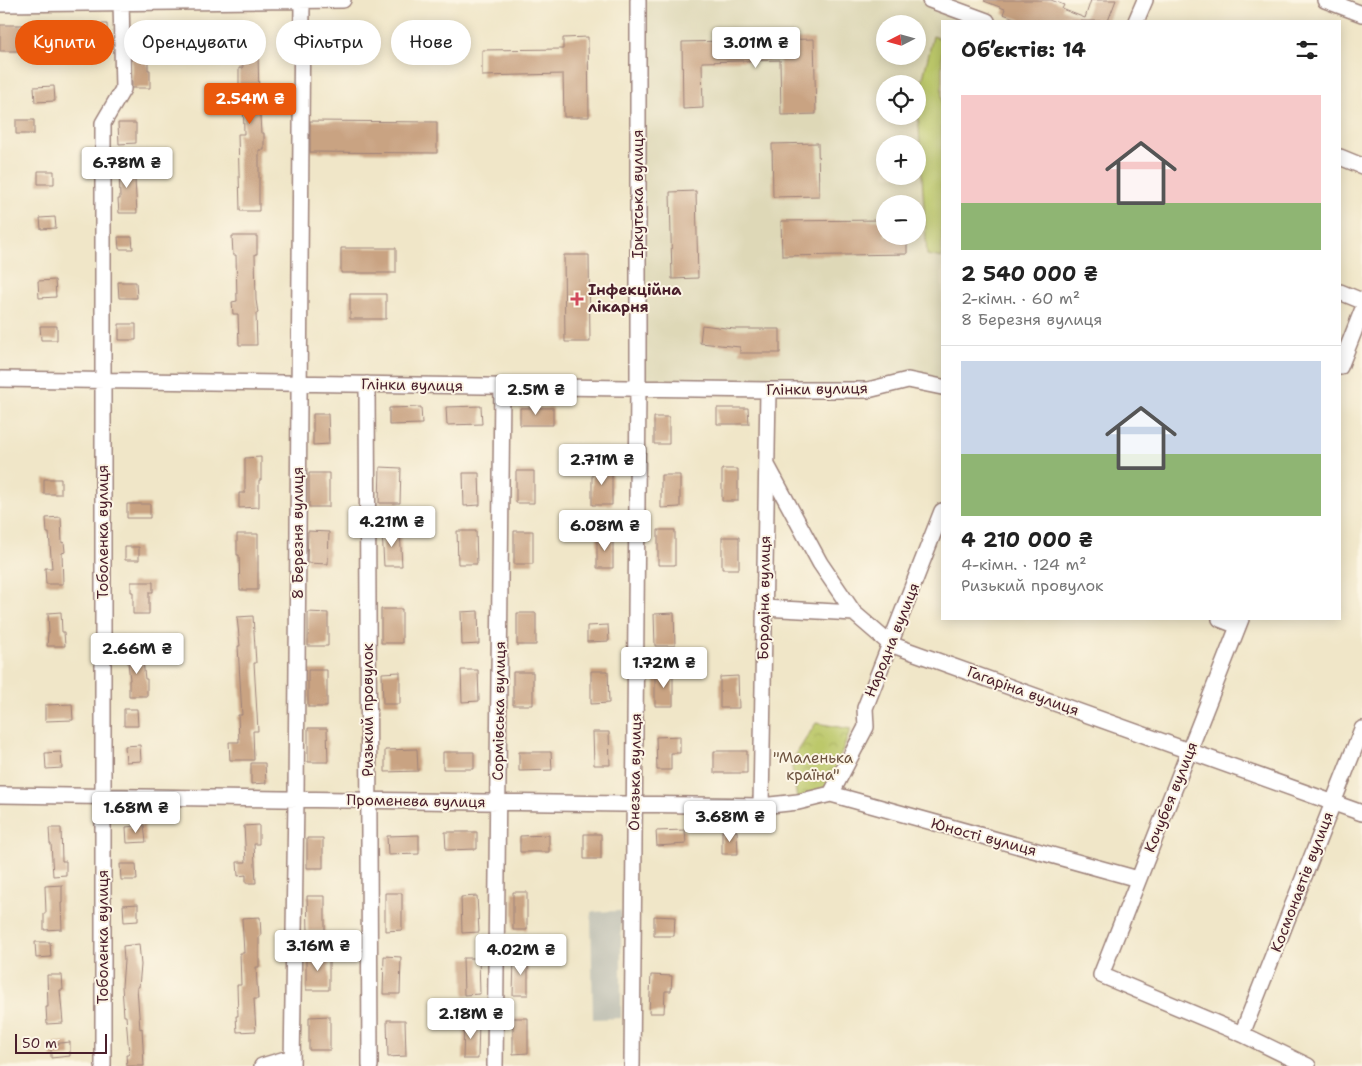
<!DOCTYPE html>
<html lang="uk">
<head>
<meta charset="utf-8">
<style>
	body { margin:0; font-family:"Shantell Sans",sans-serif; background:#f2f2f2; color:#222; height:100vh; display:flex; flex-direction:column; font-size:19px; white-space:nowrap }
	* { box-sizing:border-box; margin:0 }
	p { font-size:16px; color:#767676 }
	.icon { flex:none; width:28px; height:28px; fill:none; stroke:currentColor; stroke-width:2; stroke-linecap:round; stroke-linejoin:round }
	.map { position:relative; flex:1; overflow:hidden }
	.side { position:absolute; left:941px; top:20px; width:400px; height:600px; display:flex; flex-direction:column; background:#fff; border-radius:0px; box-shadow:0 2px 12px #0003 }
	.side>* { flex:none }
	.banner { position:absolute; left:15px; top:20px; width:475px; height:45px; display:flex; gap:10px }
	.needle { width:32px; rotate:264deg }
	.controls { position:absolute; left:876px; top:15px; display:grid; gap:10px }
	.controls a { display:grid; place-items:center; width:50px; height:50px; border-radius:50%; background:#fff; box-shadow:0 2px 12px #0003; font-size:25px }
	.scale { position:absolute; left:15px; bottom:12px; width:92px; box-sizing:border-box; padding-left:5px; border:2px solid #4a1f2b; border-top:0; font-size:14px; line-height:18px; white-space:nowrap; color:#4a1f2b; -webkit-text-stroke:4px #fcf5e5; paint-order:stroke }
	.price { position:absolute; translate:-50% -42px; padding:0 11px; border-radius:5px; background:#fff; color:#222; font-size:16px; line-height:32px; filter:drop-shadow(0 1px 2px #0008) }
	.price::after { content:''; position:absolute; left:50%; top:30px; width:15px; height:11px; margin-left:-8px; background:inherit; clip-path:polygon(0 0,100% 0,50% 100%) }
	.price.current { background:#ea580c; color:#fff }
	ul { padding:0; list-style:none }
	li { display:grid; align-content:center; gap:10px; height:265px; padding:0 20px }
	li+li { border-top:1px solid #e0e0e0 }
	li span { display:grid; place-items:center; height:155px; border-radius:0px; color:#555 }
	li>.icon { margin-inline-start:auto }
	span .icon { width:90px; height:90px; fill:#fffc; stroke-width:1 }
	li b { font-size:21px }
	h2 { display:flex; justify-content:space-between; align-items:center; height:60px; padding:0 20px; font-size:21px }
	.tag { padding:0 18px; border-radius:22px; background:#fff; box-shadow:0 2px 12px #0003; font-size:18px; line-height:45px }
	.tag.current { background:#ea580c; color:#fff }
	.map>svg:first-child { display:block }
</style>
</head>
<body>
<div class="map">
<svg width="1362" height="1066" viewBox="0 0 1362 1066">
	<defs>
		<pattern id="park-crowns" width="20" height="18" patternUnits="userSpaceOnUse" patternTransform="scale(1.25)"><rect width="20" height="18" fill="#bcc86a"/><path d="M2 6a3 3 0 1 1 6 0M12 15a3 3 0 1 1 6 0" fill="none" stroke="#a3ab5c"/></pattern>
	</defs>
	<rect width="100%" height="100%" fill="#fcf5e5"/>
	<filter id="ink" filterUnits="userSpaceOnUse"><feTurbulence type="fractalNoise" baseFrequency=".02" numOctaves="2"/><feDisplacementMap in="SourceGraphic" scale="10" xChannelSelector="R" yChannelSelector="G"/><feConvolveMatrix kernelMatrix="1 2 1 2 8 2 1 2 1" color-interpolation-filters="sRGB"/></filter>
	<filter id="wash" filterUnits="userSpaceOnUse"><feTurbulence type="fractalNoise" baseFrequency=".0096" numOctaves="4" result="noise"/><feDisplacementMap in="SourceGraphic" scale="20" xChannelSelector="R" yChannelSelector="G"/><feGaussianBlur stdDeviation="1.12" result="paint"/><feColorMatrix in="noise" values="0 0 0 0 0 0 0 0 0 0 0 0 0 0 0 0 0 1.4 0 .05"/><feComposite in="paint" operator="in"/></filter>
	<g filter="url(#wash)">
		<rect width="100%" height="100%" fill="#f0e6c8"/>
		<path fill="#ded8b7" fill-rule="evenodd" d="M638,0h292l57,21h-45v18l-9,-3 -15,63v-15h-33v32h33v-4l9,143 15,3v129l-34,-7 -40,10 -230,-2zM885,24h33v32h-33zM885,144h33v32h-33zM885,204h33v32h-33z"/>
		<path fill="#c5c5b8" d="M621,911v107l-28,1 -2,-107z"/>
		<path fill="#bcc86a" stroke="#83744a" d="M933,36l9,3v219l-15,-3 -9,-143v-13z"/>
		<path fill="url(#park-crowns)" stroke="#83744a" d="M816,723l35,6 -25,63 -29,7 -6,-37z"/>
		<g id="blocks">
			<path fill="#c9a382" d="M985,0h66l13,5 -2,4 23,9 6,-18h25l-8,21h-84l-21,-7 2,-5 -21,-8z
				M66,24h41l1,29 -41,1z
				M0,25h36v26h-36z
				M259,32l1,19 -2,1 1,47 2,34h3v17h-5v61h-19l-2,-77h6l-1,-47 -4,1v-20h4l-2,-35z
				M588,37l1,80h-25l-1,-43 -81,2v-26l81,-1v-11z
				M814,39l2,75 -35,1 -1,-55 -78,2 1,46 -20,1 -1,-67z
				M131,41h17v29h2v18h-18z
				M54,86l1,15 -20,1 -1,-15z
				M16,120h18v14h-18z
				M310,121l127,1v31l-127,-1z
				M118,123h18v20l-17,1z
				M818,143l1,53 -46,1 -1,-53z
				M134,163l3,50h-18l-1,-14h2l-1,-35z
				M38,171h16v13h-16z
				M696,191l2,87 -26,1 -2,-87z
				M55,217l1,11 -15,1 -1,-11z
				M885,220v16h22v18l-125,2 -1,-35z
				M232,236h25v18h-2l1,46 2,13h-2l1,32h-18l-1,-31h-5l-1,-12 5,-1 -1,-46h-3z
				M118,237h14l1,12h-14z
				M341,248h55v25h-55z
				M564,255h25l1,87h-25z
				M55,280l1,17 -17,1 -1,-17z
				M118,282h18l1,16h-18z
				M350,294h36v25h-36z
				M119,324h17v16h-17z
				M702,325l32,4h46v24h-40v-6l-40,-4z
				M40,326h17v14h-16z
				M481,406l1,18 -35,1 -1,-18z
				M421,407l1,17 -33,1v-17z
				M520,408h33v17h-33z
				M717,408h31l1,16h-32z
				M313,414h15l1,30 -16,1z
				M654,417h15v27h-15z
				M261,457v23h-2v27l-20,1v-15h6v-35z
				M592,466h20v39h-20z
				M380,467l21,1 -1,35h-21z
				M722,469h16v32h-16z
				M516,471h18v32h-18z
				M309,473h20v34h-20z
				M463,473h16l1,32 -16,1z
				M661,475h19v32l-19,1z
				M44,479h17v15h-17z
				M127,504h23v14h-23z
				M61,517l1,26 2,-1 1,10 -3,1 1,31h-17l-1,-16h7l-3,-35h-2l-1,-15z
				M400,530l2,36h-18l-2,-35z
				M658,530h17v35h-17z
				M308,531l21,1 -1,32 -21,-1z
				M457,531h19l1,33h-19z
				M514,531h19v33h-19z
				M237,534h21v56h-18l-1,-35h-2z
				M597,535h16v33h-16z
				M722,537h17v32h-17z
				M125,547h14v13h-14z
				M131,582h22v10h-4v22h-16v-22h-2z
				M381,609h21v34h-21z
				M478,611l1,33 -17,1 -1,-33z
				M61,612l1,20h2l1,14h-18l1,-13h1l-1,-20z
				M308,612l20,1v33h-20z
				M517,613h19v32h-19z
				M674,613l1,33h-20l-1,-32z
				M253,616l3,47h-2l4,68h-5l1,29h-24l-1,-18h10l-1,-27h4l-4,-69h2l-3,-29z
				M608,625l1,16 -22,1v-16z
				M142,651l3,28h2v17h-18v-16h1l-3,-27z
				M308,670h19v37h-19z
				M461,670h17l1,31 -17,1z
				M591,671h17l1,32 -18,1z
				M400,672v32h-17l-1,-31z
				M513,672h20v33h-20z
				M655,672h18v34h-18z
				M738,676l1,32h-19v-31z
				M72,704l1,16 -28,1v-16z
				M124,709h13l1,17h-14z
				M308,728h19l1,34h-20z
				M593,732h16l1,33h-16z
				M680,736v17h-9v17h-14l-1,-33z
				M140,745l1,16 -15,1 -1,-16z
				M417,749l1,22 -33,1v-22z
				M714,751h33v22h-33z
				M61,752l1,16 -16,1 -1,-16z
				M443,752h31v17h-31z
				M519,752h32l1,18 -33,1z
				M251,763h14l1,20 -15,1z
				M144,825l2,17 -19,1 -1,-16z
				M259,825v19h-5l2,39h-10v-8l-8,1 -1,-14h9l-2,-36z
				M49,828h12l1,33h4v14l-13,1 -2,-32h-1z
				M685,830l1,14 -29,2 -1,-15z
				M722,831h15l1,23h-16z
				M445,832h32v17l-31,1z
				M584,834h17v25h-17z
				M419,835v19l-31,1 -1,-19z
				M549,835v17h-29v-16z
				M307,838h16v30h-16z
				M120,864h16l1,16h-16z
				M62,885v18h-1l1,26 -18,1v-17h2l-1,-27z
				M513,892h14v38h-14z
				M385,893h17v37l-17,1z
				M307,896h18v35h-17z
				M477,896l2,36 -17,1 -1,-36z
				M138,904v17l-14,1 -1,-17z
				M654,916l21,1 -1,19h-20z
				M260,917l1,19h-2v31h-3l2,32h-4l2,32 -19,1 -1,-16h2l-1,-31h4l-1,-32h4l-2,-35z
				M35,942h15l1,15 -15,1z
				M139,944l2,21 -2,22h-2l3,42 2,-1 2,38h-17l-1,-11h3l-3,-39h-2l-2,-30 2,-25 -1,-15z
				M306,954h23v36h-23z
				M384,956l17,1 -1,37h-17z
				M514,957h14v38h-15z
				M463,958h16l1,36 -16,1z
				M47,975h15l1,15h-3l3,33 -16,1 -1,-17h2z
				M651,975l21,1 -1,15h-6l-1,22h-15z
				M330,1016v34h-21v-33z
				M513,1018h15v35l-15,1z
				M387,1020h18l1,36 -18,1z
				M464,1021h15l-1,38h-15z
				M70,1042v14l-19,2v-14z"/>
		</g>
	</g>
	<g filter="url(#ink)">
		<use href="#blocks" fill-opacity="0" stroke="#9d827a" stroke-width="1"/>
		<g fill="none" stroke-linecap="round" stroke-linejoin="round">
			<defs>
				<path id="minor" d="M930,0l57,21
					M1325,0l37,14
					M0,4l343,-4
					M1136,21l9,-21
					M1340,157l22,9
					M1340,292l22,9
					M1340,367l22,-56
					M0,379l768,11h100l40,-10 34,7
					M367,384l3,682
					M767,465l53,98 34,50 36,31 472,169
					M764,608l90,5
					M1220,619l18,7
					M1241,619l-140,356 141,59 66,32
					M831,794l307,85
					M831,794l35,-67 -1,-19 77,-197
					M0,795l761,11 37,-4 33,-8
					M761,806l7,-416
					M1242,1034l120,-305
					M103,1066v-943l20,-34 -2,-89
					M262,1066l30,-9
					M292,1066l4,-267 6,-798
					M495,1066l7,-680
					M632,1066l6,-678v-388"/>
			</defs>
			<use href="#minor" stroke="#9d827a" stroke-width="18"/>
			<use href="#minor" stroke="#fff" stroke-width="15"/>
		</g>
	</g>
	<path fill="#d1495b" stroke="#fcf5e5" stroke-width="2" d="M574.5 291.5h5v5h5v5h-5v5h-5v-5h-5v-5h5z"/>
	<g text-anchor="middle" stroke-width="4" stroke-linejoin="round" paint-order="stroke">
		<g font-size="15" fill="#4a1f2b" stroke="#fcf5e5">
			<text transform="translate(638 194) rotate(-90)" y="5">Іркутська вулиця</text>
			<text transform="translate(412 385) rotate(1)" y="5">Глінки вулиця</text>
			<text transform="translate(817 389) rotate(-1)" y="5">Глінки вулиця</text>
			<text transform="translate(103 532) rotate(-90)" y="5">Тоболенка вулиця</text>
			<text transform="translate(298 533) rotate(-90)" y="5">8 Березня вулиця</text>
			<text transform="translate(764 598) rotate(-89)" y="5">Бородіна вулиця</text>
			<text transform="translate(892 640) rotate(-68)" y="5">Народна вулиця</text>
			<text transform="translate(1023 691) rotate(20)" y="5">Гагаріна вулиця</text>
			<text transform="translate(368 710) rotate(-90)" y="5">Ризький провулок</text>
			<text transform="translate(499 711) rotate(-89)" y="5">Сормівська вулиця</text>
			<text transform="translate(635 772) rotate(-89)" y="5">Онезька вулиця</text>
			<text transform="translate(1171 797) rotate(-68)" y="5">Кочубея вулиця</text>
			<text transform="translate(416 801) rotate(1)" y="5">Променева вулиця</text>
			<text transform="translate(984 837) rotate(15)" y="5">Юності вулиця</text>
			<text transform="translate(1302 882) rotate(-69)" y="5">Космонавтів вулиця</text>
			<text transform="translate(103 937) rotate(-90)" y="5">Тоболенка вулиця</text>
		</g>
		<g font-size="15" font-weight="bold" fill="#4a1f2b" stroke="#fcf5e5" text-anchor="start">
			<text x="588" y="295">Інфекційна<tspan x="588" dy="17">лікарня</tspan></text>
		</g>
		<g font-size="15" fill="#6c523e" stroke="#fcf5e5">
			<text x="813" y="763">"Маленька<tspan x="813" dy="17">країна"</tspan></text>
		</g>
	</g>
</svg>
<div class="controls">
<a><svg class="needle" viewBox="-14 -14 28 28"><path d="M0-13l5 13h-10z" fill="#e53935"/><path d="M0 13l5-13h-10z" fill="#767676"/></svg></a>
<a><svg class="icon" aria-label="locate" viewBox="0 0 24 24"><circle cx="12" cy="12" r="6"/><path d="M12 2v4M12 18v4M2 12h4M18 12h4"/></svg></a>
<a>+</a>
<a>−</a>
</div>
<div class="scale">50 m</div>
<b class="price" style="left:756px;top:69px">3.01M ₴</b>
<b class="price current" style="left:250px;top:125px">2.54M ₴</b>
<b class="price" style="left:127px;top:189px">6.78M ₴</b>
<b class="price" style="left:536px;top:416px">2.5M ₴</b>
<b class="price" style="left:602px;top:486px">2.71M ₴</b>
<b class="price" style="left:392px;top:548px">4.21M ₴</b>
<b class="price" style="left:605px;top:552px">6.08M ₴</b>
<b class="price" style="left:137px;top:675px">2.66M ₴</b>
<b class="price" style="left:664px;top:689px">1.72M ₴</b>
<b class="price" style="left:136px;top:834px">1.68M ₴</b>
<b class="price" style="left:730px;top:843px">3.68M ₴</b>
<b class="price" style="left:318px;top:972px">3.16M ₴</b>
<b class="price" style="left:521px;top:976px">4.02M ₴</b>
<b class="price" style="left:471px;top:1040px">2.18M ₴</b>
<div class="banner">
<a class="tag current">Купити</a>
<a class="tag">Орендувати</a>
<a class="tag">Фільтри</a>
<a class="tag">Нове</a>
</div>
<section class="side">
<h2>Об’єктів: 14<svg class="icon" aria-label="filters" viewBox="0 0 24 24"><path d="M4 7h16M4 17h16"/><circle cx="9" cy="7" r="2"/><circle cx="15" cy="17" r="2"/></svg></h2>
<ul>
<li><span style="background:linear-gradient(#f6c9c9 70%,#8fb573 0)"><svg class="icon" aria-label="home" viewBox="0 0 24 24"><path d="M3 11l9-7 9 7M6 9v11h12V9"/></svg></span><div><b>2 540 000 ₴</b><p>2-кімн. · 60 m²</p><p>8 Березня вулиця</p></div></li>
<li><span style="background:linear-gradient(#c9d6e8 60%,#8fb573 0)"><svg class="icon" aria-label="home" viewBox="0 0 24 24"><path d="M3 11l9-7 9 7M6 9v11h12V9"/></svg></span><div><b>4 210 000 ₴</b><p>4-кімн. · 124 m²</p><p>Ризький провулок</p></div></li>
</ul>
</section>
</div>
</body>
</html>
